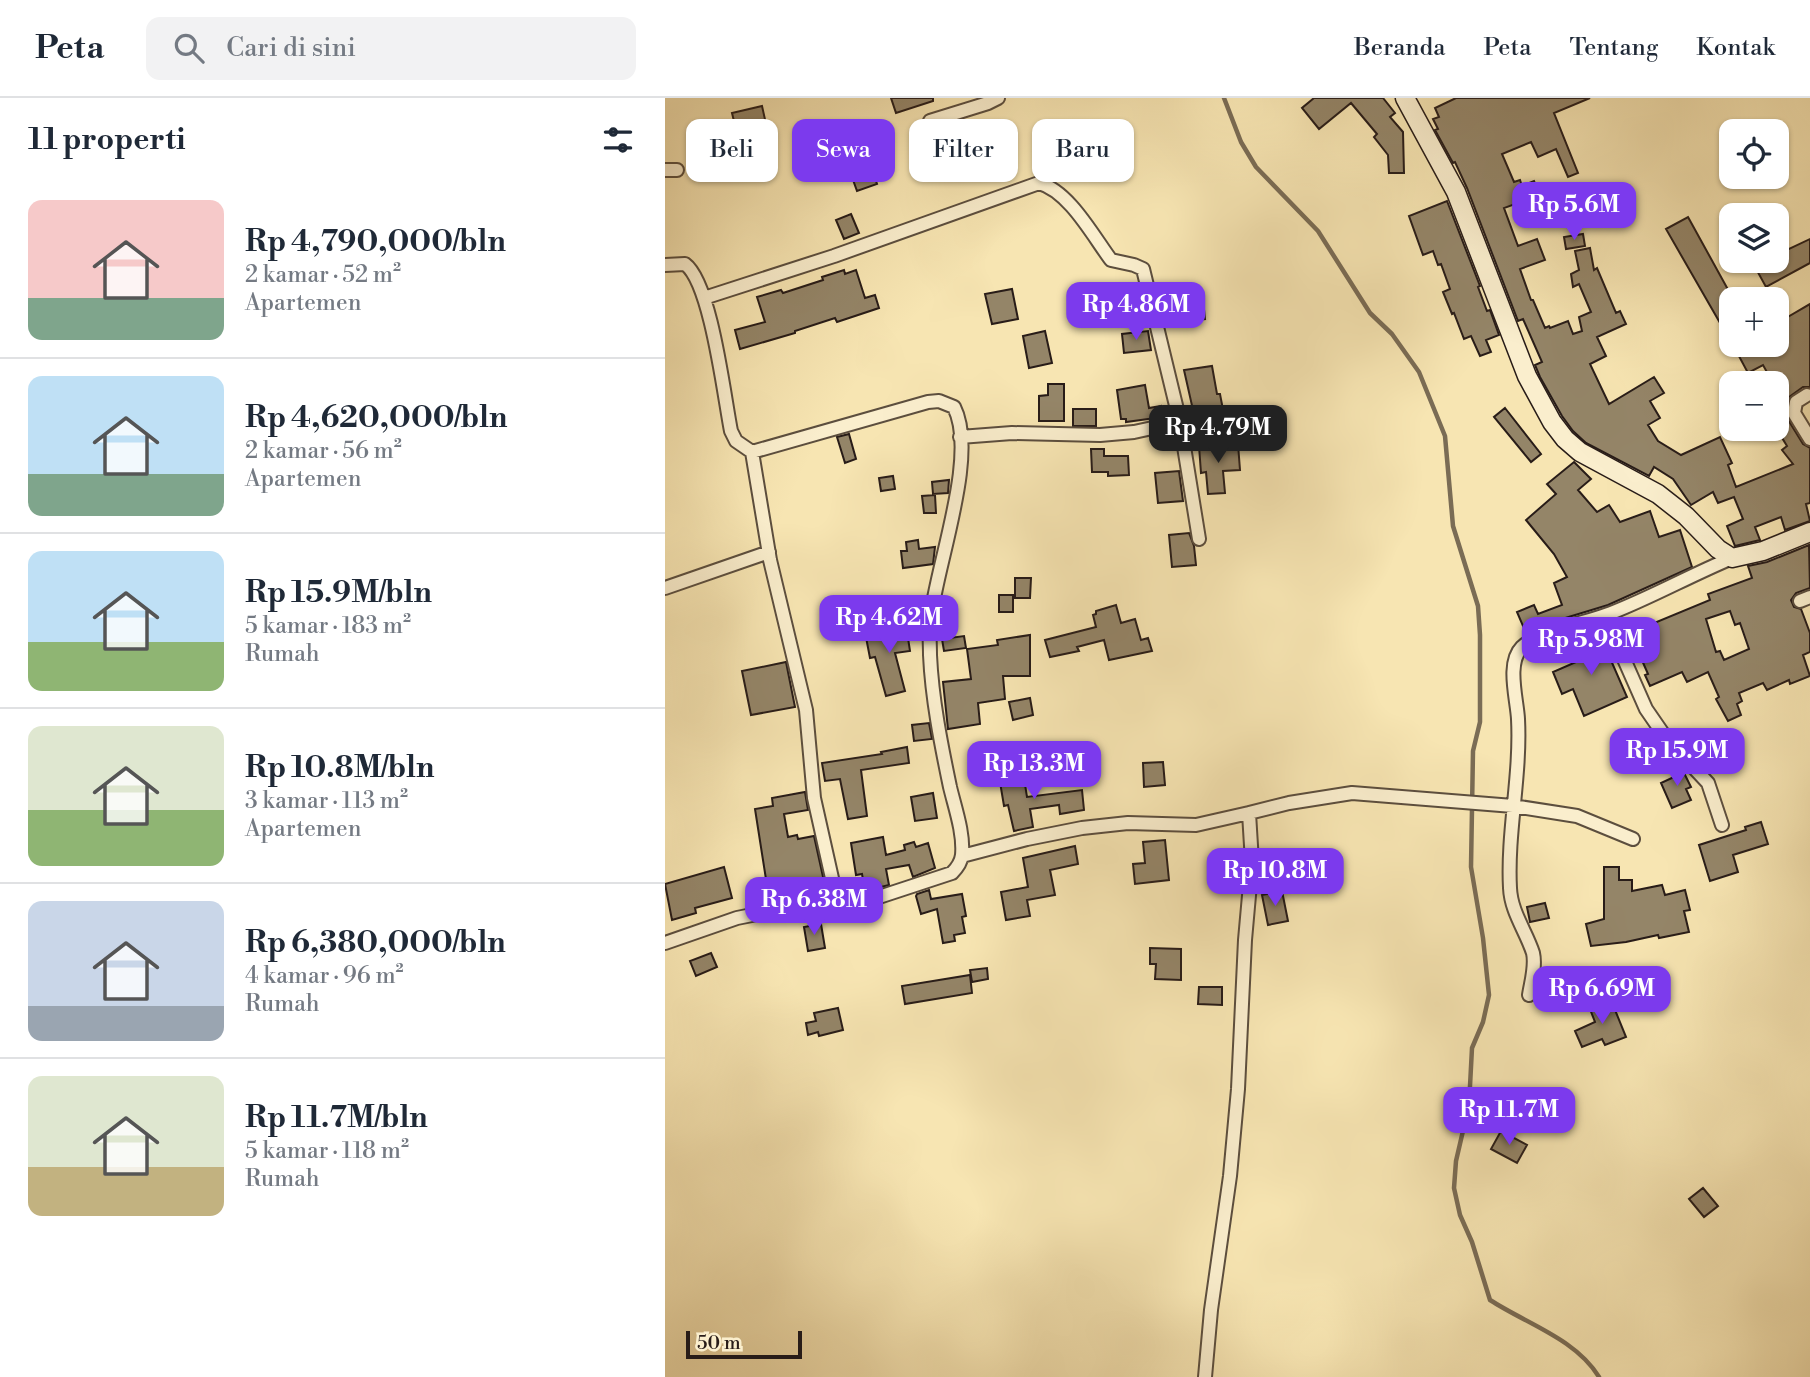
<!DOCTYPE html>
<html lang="id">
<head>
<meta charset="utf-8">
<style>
	body { margin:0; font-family:"Libre Bodoni",serif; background:#f2f2f3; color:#1f2937; height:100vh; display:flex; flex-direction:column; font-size:26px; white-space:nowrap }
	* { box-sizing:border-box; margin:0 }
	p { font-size:23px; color:#747a83 }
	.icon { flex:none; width:38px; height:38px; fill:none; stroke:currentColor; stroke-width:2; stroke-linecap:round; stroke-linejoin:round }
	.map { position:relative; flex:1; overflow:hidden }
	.panel { display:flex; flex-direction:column; background:#fff; width:665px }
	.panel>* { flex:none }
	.banner { position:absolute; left:21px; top:21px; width:665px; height:63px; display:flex; gap:14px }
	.buttons { position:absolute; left:1054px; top:21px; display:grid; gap:14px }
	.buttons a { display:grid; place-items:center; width:70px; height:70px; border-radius:14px; background:#fff; box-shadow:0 2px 5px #0004; font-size:35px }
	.scale { position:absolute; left:21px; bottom:18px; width:116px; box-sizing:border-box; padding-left:7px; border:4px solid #281c18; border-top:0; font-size:19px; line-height:24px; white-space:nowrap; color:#281c18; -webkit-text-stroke:5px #faeecd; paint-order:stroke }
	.price { position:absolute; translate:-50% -60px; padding:0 16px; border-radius:14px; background:#7c3aed; color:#fff; font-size:23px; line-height:46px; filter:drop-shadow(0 2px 4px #0008) }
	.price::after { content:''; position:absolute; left:50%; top:42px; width:21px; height:16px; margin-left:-10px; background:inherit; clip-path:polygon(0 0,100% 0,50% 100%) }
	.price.on { background:#222; color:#fff }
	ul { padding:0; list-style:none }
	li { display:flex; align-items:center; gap:21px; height:175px; padding:0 28px }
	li+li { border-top:2px solid #e0e1e3 }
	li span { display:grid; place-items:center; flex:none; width:196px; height:140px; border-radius:14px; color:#555 }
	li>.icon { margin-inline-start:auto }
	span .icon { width:84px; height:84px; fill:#fffc; stroke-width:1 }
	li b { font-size:30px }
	h2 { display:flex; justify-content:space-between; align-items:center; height:84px; padding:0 28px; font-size:30px }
	.chip { padding:0 24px; border-radius:14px; background:#fff; box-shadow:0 2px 5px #0004; font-size:24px; line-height:63px }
	.chip.on { background:#7c3aed; color:#fff }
	header { display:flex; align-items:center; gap:42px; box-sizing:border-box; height:98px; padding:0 35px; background:#fff; border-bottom:2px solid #e0e1e3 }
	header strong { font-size:33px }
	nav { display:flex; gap:38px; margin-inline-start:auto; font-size:24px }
	.search { width:490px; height:63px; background:#f2f2f3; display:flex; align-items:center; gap:18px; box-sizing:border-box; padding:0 24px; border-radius:14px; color:#747a83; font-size:26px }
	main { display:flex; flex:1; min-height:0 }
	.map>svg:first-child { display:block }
</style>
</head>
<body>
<header>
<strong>Peta</strong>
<div class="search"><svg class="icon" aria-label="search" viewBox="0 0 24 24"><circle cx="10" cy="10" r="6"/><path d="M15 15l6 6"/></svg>Cari di sini</div>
<nav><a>Beranda</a><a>Peta</a><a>Tentang</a><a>Kontak</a></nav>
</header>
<main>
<section class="panel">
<h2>11 properti<svg class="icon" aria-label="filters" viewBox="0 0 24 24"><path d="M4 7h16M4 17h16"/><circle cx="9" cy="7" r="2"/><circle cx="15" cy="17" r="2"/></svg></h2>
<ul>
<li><span style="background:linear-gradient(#f6c9c9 70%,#7fa58c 0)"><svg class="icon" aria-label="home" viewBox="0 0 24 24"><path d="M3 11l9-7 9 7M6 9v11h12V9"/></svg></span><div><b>Rp 4,790,000/bln</b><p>2 kamar · 52 m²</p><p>Apartemen</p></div></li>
<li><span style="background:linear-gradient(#bfe0f5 70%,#7fa58c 0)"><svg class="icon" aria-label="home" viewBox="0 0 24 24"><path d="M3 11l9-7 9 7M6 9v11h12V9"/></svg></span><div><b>Rp 4,620,000/bln</b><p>2 kamar · 56 m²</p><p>Apartemen</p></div></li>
<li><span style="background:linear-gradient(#bfe0f5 65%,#8fb573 0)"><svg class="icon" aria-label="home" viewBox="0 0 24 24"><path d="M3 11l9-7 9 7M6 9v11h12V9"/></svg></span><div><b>Rp 15.9M/bln</b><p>5 kamar · 183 m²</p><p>Rumah</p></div></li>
<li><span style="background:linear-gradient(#dfe7d0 60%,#8fb573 0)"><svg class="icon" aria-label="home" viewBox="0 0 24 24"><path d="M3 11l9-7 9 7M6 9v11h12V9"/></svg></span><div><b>Rp 10.8M/bln</b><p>3 kamar · 113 m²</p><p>Apartemen</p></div></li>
<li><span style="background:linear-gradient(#c9d6e8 75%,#9aa5b1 0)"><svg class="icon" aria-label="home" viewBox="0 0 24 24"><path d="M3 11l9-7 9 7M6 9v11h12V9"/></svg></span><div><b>Rp 6,380,000/bln</b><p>4 kamar · 96 m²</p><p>Rumah</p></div></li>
<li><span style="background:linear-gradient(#dfe7d0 65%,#c2b280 0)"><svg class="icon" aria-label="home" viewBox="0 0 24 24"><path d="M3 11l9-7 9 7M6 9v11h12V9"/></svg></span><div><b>Rp 11.7M/bln</b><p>5 kamar · 118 m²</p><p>Rumah</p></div></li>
</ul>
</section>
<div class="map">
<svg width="1145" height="1279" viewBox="0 0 1145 1279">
	<rect width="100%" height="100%" fill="#f7e5b2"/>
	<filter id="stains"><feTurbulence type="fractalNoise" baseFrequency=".00286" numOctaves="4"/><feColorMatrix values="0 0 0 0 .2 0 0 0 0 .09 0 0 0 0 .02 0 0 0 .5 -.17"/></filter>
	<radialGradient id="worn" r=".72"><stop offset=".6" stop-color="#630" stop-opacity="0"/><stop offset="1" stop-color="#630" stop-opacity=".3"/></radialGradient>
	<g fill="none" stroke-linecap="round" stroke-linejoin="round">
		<path stroke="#7a6c55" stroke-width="4.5" d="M559,0l17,44 15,25 62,64 52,82 22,21 27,38 26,64 8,90 25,80 2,29v87l-7,29 -2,116 12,71 6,57 -6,27 -11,26 -3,57 -13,56 -2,27 6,27 12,27 18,58c37,24 86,39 109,77"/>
	</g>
	<path fill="#948568" stroke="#281c18" stroke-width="2" fill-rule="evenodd" d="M226,0h42v3l-37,12z
		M649,0h69l12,15 -5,4 13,15 1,41h-15l-1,-18 -14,-18 3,-3 -26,-31 -32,26 -17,-21z
		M791,0h134l-36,15 24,60 -10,4 -12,-28 -18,8 -7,-15 -29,12 12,28 6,-2 2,6 12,-5 6,14 -36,13 14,38 19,-7 8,21 -25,9 11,31h2l12,28 4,-2 1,2 18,-7 5,13 9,-3 -3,-14 12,-5 -12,-28 -6,3 -2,-13 8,-4 -4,-19 15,-3 4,22 3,-2 19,45 4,-2 6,13 -29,13 9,19 -16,8 19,40 45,-27 10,16 -14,8 10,17 -12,7 10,16 23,14 39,-18 12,26 -4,2 8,22 57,-23 -11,-14 5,-4 -11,-18v-26l6,-3 -6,-10v-6h-3l-10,-18 -15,8 -15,-28h43v-44l10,17 24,-14v83h-7l-14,10 -4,14 2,7 16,26 7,4v55l-4,1 4,17 -25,9 -4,-13 -26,10 5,13 -25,6 -8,-20 16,-7 -9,-22 -16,6 -5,-11 -22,13 -18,-26 -19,-12 -5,9 -63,-33 -13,-12 -11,-15 -22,-39 -5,-12 7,-3 -19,-43 -5,2 -51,-133 -12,-26 -2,1 -18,-33 3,-1 -5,-10 6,-2 -4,-9z
		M97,8l6,27 -12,3 7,32 -20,5 -7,-27h4l-8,-33z
		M308,31l7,31 -22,5 -5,-23 10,-2 -2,-8z
		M202,57l10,29 -20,7 -10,-28z
		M782,103l33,85 -2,1 9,24 3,-1 9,25 -13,5 5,12 -11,4 -9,-20 -7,3 -10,-26 -2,1 -9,-22 7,-3 -9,-25 -3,1 -5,-14 -10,4 -14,-39z
		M186,116l8,19 -15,6 -8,-19z
		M1023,119l43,78v47l-65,-113z
		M918,136l2,12 -19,3 -2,-12z
		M1145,141v24l-44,24 -11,-20 11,-6h10v-6z
		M179,172l1,4 11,-4 9,28 10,-3 4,13 -42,14 -2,-4 -40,13v2l-55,16 -5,-19 30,-8 -8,-25 24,-7 2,3 40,-13 -1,-3z
		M347,191l6,30 -26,5 -7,-30z
		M537,192l3,29 -18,2 -3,-29z
		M380,233l7,32 -23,5 -6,-32z
		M483,233l3,19 -27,3 -2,-19z
		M547,268l5,28h3l4,21 -29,4 -11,-49z
		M383,286h16v37h-25v-25l9,-1z
		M480,287l4,23 12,-2 2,11 -37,5v-3h-5l-4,-29z
		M840,310l36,46 -10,8 -37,-45z
		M408,311h23v17h-23z
		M184,336l7,25 -11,4 -8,-26z
		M573,346l2,26 -17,1 2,22 -17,1 -2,-22 -5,1 -2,-27z
		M426,351h13v7h24l1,19 -21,1v-4h-16z
		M909,364l17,17 -13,11 19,22 12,-7 11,17 30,-11 9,26 21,-7 12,37 -84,38 -59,18 -23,10 -9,-21 17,-7 4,9 24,-9 -8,-22 13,-6 -13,-23 -28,-34 30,-26 -9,-10z
		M514,373l4,30 -25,2 -3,-30z
		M228,378l2,13 -14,2 -2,-13z
		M284,382l-1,13 -15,1 -1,-12z
		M270,397l1,18h-12l-2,-17z
		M524,435l5,13 2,19 -24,2 -3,-32z
		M253,442l1,9 16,-2 -2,17 -30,4 -2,-17h6l-1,-9z
		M1144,447l1,43 -14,5 -5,7 3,7 7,2 9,24v19l-7,3 7,21 -20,8 -1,-4 -22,10 -4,-7 -24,10 3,8 -5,3 4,11 -13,6 -12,-22 3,-2 -11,-25 -21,10 -5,-10 -32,14 -5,-11 3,-1 -18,-41 80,-33 -2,-6 44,-16 -4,-12 19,-4zM1065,513l5,14 5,-2 9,26 -25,11 -4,-9 -4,1 -10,-33z
		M350,480h16l-1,20h-15z
		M334,497h14v17h-14z
		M451,507l5,18 14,-4 6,21 7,-2 4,13 -43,9 -5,-20 -27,7 2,4 -29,6 -5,-17 51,-13 -3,-12 3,-1v-3z
		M241,527l4,26 -15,2 10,38 -19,5 -11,-39 -5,1 -5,-26z
		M923,532l7,15 8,-3 24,55 -43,19 -11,-27 -11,5 -9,-22 30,-13 -10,-25z
		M365,537v41h-27l2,23 -27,4 2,21 -32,5 -5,-47 28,-3 -4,-30 31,-4 -1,-5z
		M299,538l2,12 -22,3 -2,-12z
		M121,564l9,45 -44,8 -9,-44z
		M365,600l3,17 -20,5 -4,-18z
		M264,625l3,16 -18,2 -2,-16z
		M969,636l3,7 10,-4 7,17 -21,9 -11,-24z
		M242,649l2,16 -48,7 6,46 -19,3 -8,-40 -15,2 -3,-18 60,-9 -1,-2z
		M498,664l2,23 -21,2 -1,-24z
		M1016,669l10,20 -5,2 5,11 -19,8 -11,-25 13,-6 -3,-6z
		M358,674l4,25 55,-7 2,20 -24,4 -1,-9 -29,4 3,18 -19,4 -6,-26 -4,1 -5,-30z
		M140,694l3,18 -24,4 4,23 9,-2 1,4 16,-3 13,59 -23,4 -2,-12 -34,5 -13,-83 18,-3 -1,-8z
		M268,695l4,25 -22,3 -4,-24z
		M1096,724l7,22 -35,11 5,17 -28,9 -11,-36 47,-15 -1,-3z
		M218,739l3,18 19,-5 -1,-5 10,-3 2,5 12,-4 7,25 -22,9 -4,-12 -23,4 3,16 -24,6 -3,-17 -6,1 -5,-32z
		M500,742l4,40 -34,4 -2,-20 12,-1 -2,-21z
		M410,748l3,18 -28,6 5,25 -28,5 3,16 -24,4 -5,-28 27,-5 -5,-29z
		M618,758l23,3 -2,25 -24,-3z
		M59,769l8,31 -37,10 1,5 -24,7 -7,-36z
		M939,769h15v13h13v11l30,-6 3,10 20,-5 5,20 -6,1 5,21 -30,6 -1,-3 -32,7 -35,4 -5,-22 18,-5z
		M264,792l2,9 31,-5 4,22 -4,1 3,16 -11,2 1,6 -12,2 -6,-34 -16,5 -5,-18 1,-2z
		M617,793l6,30 -20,4 -6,-30z
		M880,805l4,15 -19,4 -3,-15z
		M156,826l4,24 -17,3 -4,-24z
		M485,850l31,1v31l-26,-1 1,-15h-6z
		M46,855l6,14 -21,9 -6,-15z
		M322,870l1,11 -16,3 -2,-12z
		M305,877l2,18 -67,11 -3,-18z
		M534,889h23v18l-24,-1z
		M946,902l15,37 -21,8 -3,-6 -20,8 -7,-16 20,-9 -5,-13z
		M173,910l5,22 -24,6 -1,-4 -10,3 -2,-12 10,-2 -2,-8z
		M836,1033l26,14 -10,18 -26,-14z
		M1038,1090l15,18 -14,11 -15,-18z"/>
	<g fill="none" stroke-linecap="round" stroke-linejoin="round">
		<defs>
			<path id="street" d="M265,23l58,-18 10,-5
				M0,72h12
				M0,167l20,-1c26,19 39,132 46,167l5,10 16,11 176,-50 11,-1 15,6c25,49 -19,161 -24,216 -1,10 0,21 0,32 2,44 11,89 20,132 5,21 14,46 12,68 -1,8 -5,13 -10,18l-73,24 -32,7 -85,9 -25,5 -72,25
				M39,200l130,-42 205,-73c30,8 54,53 72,77l23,5 9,4 37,153 19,117
				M1142,297l-11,7 -2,11 16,26
				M295,339l52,-4 88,2 34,-3 46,-10
				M87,354l18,108 36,150 8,88 24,107
				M0,490l104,-36
				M1135,503l10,-4
				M940,518l41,93 20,29 42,45 14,42
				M584,715l40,-10 63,-10 161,13 64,10 56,23
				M297,758l65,-17 55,-11 46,-5 68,2 53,-12 3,49 -7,78 -7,149 -8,87 -19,134 -6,67
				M864,897c2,-13 7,-29 4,-42 -7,-22 -22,-41 -23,-65 -3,-56 11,-112 8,-169 -1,-20 -12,-56 4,-72 17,-16 67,-25 89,-34 41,-16 80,-38 121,-55"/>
			<path id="secondary" d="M740,0l51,94 71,184 25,46 13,17 15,13 78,42 28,22 32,33 14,9 31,-7 47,-19"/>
		</defs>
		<use href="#street" stroke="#5c4e3e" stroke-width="16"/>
		<use href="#secondary" stroke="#281c18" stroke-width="21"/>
		<use href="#street" stroke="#faeecd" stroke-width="12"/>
		<use href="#secondary" stroke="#faeecd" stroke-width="18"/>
	</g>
	<rect width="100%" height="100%" filter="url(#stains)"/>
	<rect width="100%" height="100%" fill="url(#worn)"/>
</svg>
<div class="buttons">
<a><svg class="icon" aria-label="locate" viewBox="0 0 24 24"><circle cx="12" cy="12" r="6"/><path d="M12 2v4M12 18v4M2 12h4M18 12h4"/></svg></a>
<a><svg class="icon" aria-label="layers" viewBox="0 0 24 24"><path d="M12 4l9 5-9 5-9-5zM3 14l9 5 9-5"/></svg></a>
<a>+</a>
<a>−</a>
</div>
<div class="scale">50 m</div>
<b class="price" style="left:909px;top:144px">Rp 5.6M</b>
<b class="price" style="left:471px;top:244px">Rp 4.86M</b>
<b class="price on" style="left:553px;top:367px">Rp 4.79M</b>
<b class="price" style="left:224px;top:557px">Rp 4.62M</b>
<b class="price" style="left:926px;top:579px">Rp 5.98M</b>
<b class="price" style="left:1012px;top:690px">Rp 15.9M</b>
<b class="price" style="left:369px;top:703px">Rp 13.3M</b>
<b class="price" style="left:610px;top:810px">Rp 10.8M</b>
<b class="price" style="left:149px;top:839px">Rp 6.38M</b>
<b class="price" style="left:937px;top:928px">Rp 6.69M</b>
<b class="price" style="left:844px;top:1049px">Rp 11.7M</b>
<div class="banner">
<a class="chip">Beli</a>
<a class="chip on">Sewa</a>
<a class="chip">Filter</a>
<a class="chip">Baru</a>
</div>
</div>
</main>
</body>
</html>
